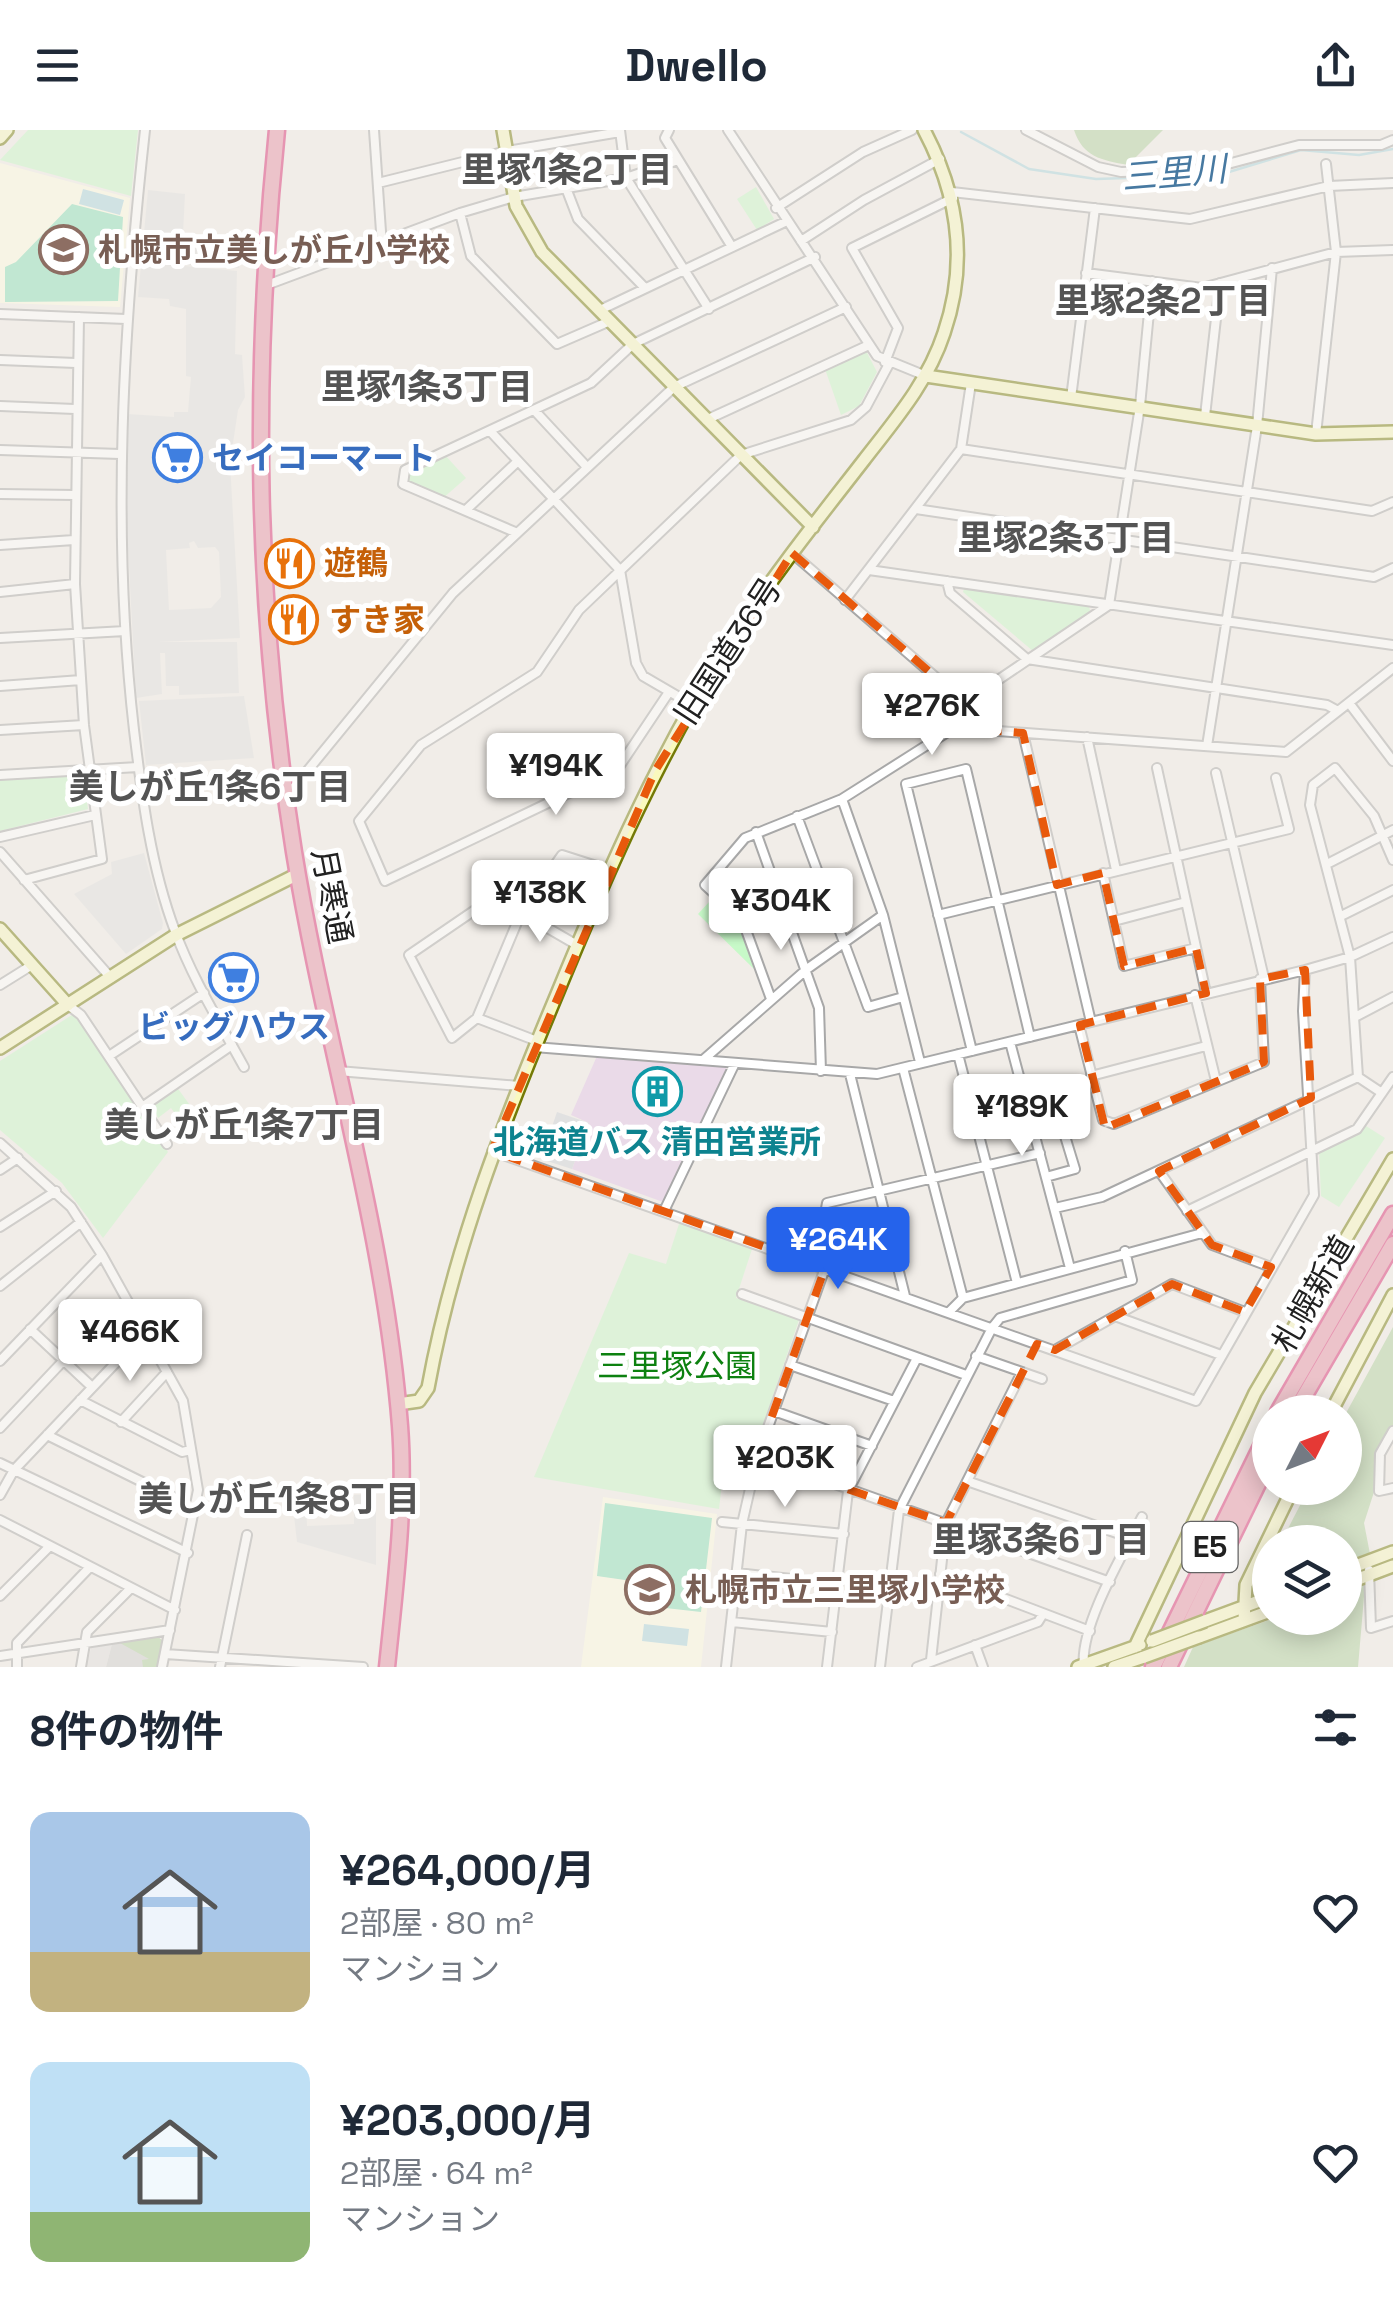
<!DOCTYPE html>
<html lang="ja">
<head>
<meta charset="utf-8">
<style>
	body { margin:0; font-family:"Space Grotesk","Noto Sans JP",sans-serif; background:#f2f2f3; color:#1f2937; height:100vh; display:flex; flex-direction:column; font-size:38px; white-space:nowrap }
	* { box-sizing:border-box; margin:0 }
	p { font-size:32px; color:#747a83 }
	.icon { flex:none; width:55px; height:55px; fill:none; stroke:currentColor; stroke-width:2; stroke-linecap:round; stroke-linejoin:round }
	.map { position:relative; height:1537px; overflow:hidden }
	.side { display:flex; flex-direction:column; background:#fff; flex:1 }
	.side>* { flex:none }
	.needle { width:65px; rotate:48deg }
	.fabs { position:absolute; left:1252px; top:1265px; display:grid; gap:20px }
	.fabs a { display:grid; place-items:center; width:110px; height:110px; border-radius:50%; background:#fff; box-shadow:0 5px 25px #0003; font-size:50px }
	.price { position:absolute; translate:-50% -85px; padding:0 22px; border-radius:10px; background:#fff; color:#222; font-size:32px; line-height:65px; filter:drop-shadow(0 2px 5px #0008) }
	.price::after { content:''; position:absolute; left:50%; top:60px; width:30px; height:22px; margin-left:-15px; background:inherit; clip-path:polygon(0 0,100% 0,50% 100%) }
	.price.selected { background:#2563eb; color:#fff }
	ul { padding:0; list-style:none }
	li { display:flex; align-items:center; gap:30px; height:250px; padding:0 30px }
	li span { display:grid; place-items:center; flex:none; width:280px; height:200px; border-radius:20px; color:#555 }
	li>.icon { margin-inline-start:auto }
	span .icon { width:120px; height:120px; fill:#fffc; stroke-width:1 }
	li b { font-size:42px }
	h2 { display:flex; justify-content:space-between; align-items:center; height:120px; padding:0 30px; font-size:42px }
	header { display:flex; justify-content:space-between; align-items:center; height:130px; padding:0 30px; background:#fff; font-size:45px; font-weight:600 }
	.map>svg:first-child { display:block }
</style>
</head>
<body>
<header><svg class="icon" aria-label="menu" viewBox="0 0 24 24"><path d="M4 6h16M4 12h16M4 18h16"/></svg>Dwello<svg class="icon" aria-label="share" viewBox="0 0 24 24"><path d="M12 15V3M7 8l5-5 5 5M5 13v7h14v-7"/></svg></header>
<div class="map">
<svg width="1393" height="1537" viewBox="0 0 1393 1537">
	<rect width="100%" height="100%" fill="#f1ede8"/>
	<path fill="#dfdede" d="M112,1514l-6,23h-20l5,-19z"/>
	<path fill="#eadae8" d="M597,926l130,11 -64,135 -91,-33 17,-46 -18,-8z"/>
	<path fill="#fffde3" d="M0,33l130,35 -10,109 -120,-4z
		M603,1367l114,17 -16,153h-120z"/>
	<path fill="#cfcfcf" d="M158,1507l5,4 -6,26h-51l6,-23z"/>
	<path fill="#afd09d" d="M1074,0h89l-35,35c-27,-5 -45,-8 -54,-35z
		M1393,1197v99l-18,31 -1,35 -10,31 6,31 -25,8v-20h-64l28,-54h36v-73z
		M1365,1455l-7,82h-174l9,-20 82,-29h70v-26z
		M158,1507l5,4 -6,26h-14l-1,-7 7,-1 -29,-16z"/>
	<path fill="#c7f9c8" d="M28,0h110l-7,66 -131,-36z
		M756,57l18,32 -17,11 -20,-31z
		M865,219l12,23 -18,34 -18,9 -16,-46z
		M443,323l23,25 -24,21 -39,-15 2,-14z
		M965,456l124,20 1,5 -57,40 -70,-59z
		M82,641l6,38 -88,22v-54z
		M710,771l28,23 16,45 -56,-55z
		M75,883l93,139 -65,86 -41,-55 -62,-53v-69z
		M176,956l16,22 -13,11 -8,-11 -13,10 -7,-15z
		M1366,996l19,12 -46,69 -18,-11 -2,-46z
		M680,1091l73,25 -17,52 63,22 -43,125 -5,4 -24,-9 -8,69 -185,-32 95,-224 37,11z"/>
	<path fill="#87dfb8" d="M72,74l51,13 -5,84 -113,1v-35l11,-5z
		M605,1373l107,15 -11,94 -71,-8 2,-23 -35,-5z"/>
	<path fill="#e1e1e1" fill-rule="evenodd" d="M148,60l37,4 -2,40 58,6 -2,28 -75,-4 73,7 -2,83 7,1 3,42 -7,13 -8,53 10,175 -81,4h78l2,51 -60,2v-9h-13l-1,-33h-5l2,41 -26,4 -10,-186 2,-98 46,3v-5h14l2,-24 1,-11 -5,-1v-67l-16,-3 -1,-7 -31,-2zM163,321h30v12h-29zM194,411l4,7 17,-1 4,5 2,45 -10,11 -42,2 -3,-60 24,-2 -1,-5z
		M244,566l10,62 -108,7 -7,-64z
		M144,723l19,70 -1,6 -36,25 -52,-60 38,-20 -1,-12z
		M557,982l32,11 -17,46 -31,-10z
		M376,1364v71l-79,-23 -5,-44h14l1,28 47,-2v-29z"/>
	<path fill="#a9d5de" d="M83,59l41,11 -4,15 -41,-11z
		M644,1494l45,5 -2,17 -45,-5z"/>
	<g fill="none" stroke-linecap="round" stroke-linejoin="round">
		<path stroke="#a9d5de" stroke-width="2.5" d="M961,2l68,37 67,10 123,-4 82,-25 58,5 34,-6"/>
		<defs>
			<path id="street" d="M145,0c-22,200 -34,399 -11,600 8,67 17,137 41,201 17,47 45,92 69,136
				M374,0l8,116
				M620,0l6,48 83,131
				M669,0l-4,8 67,109
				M728,0l149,226 49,20
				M1026,0l72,37 23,5 88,-3 90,-24h82l12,-5
				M378,53l129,-32 113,-19
				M566,58l12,31 66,68
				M952,62l238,27 139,-33 64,-3
				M776,78l87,-56 49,-22
				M460,83l11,43 86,88 53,-23
				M801,111l63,-41 76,-41
				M1086,143l116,15 134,-36 57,-2
				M264,156l196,-73 54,-16 112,-19 52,-18
				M600,180l185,-88
				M0,184l126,5
				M0,230l76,3
				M885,232l13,-34 -46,-80 101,-50
				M1071,268l24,-190
				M0,276l75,3
				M535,281l51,55
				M1205,286l15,-133
				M706,290l163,-75
				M491,302l129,138 16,93 7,13 48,28
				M1316,304l20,-182 -10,-88
				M961,319l411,62 21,-9
				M0,320l120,4
				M0,364l75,1
				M467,379l51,-48
				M916,379l458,68 19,-9
				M515,402l-112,-48 2,-14 186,-87 42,-39 182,-87
				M0,415l74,-5
				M792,423l206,178 288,21 107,-84
				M869,440l524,75
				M947,451l3,12 77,66 300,46 11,6
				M0,462l75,-8
				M845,470l116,-151 10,-66
				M0,508l125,-7
				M0,556l81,-6
				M669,562l-52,78 -232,111 -26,-60 62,-76 116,-73 42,-62 162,-155 110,-35 15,-13 23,-43
				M1349,573l44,58
				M0,600l84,-5
				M1023,603l68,289
				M1087,607l29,133
				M1207,616l50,-320 15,-158
				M1157,638l49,225
				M1216,643l48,205
				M0,645l138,-8
				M286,667l167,-204 221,-206 172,-80
				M842,669l41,116
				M797,686l71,191 35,-10
				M756,702l63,176 2,63
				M0,707l95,-22
				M0,722l111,126
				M1327,734l66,-34
				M1103,743l21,93 72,-18
				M24,750l78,-21 -18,-134 -9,-141 4,-267
				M938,785l351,-86 -13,-51
				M1341,786l52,-26
				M1114,791l72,-19
				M577,815l-83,-48 -85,58 43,83 25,-20 44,-105 41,-58 47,15
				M0,855l32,-20
				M1195,865l21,86
				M771,869l-29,-80 -37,-34 40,-47 97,-39 104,-66 18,-30 145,-98 31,-199 12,-125
				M68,875l13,10 86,129
				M1355,887l38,-20
				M477,888l60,23
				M1079,895l24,95 11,4 150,-62 -4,-83
				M1010,912l60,226
				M534,917l343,27 428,-104 45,-13 43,-20
				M972,921l-66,-267 60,-15 64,268
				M958,924l59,229
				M109,926l95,-63
				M703,930l104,-91 76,-54 37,147
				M903,938l60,230
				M338,941l181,15
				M850,944l55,222
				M1091,946l115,-30
				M1382,963l-24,-16 -8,-120 -40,-152 3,-20 22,-17 39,48 19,44
				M142,977l90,-62
				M1031,990l27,-7 17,56 -29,8
				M0,1013l71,64 31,48 -102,106
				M492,1021l704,250 118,-206 -11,-184 2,-41
				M0,1040l18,-12
				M1159,1041l53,74 59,22
				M1055,1078l47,-11 256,-120
				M664,1081l71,-148
				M1187,1081l170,-82 36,-52
				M0,1097l56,-36
				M102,1125l81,146 15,89 -36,177
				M816,1134l11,-61 213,-50
				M0,1156l81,-64
				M742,1164l224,81
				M949,1182l14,-14 239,-65
				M1115,1186l106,39
				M30,1199l62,58
				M1055,1220l117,-66 73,28
				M976,1226l66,23
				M790,1235l104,36
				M80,1270l102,52 9,-2
				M774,1281l98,35
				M121,1292l46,-50
				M0,1298l64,-68
				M1393,1301l-13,23 -1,37 14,-3
				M47,1305l150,74
				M728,1316l382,136
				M0,1333l188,90
				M967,1351l164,57
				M0,1365l14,-25 131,-138
				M0,1390l175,90
				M722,1392l122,12
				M1369,1440l2,58 22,-7
				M737,1443l101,11
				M940,1444l150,57
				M0,1466l50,-50
				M732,1492l100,10
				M975,1515l8,22
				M165,1524l198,13
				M0,1526l170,-26
				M931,1530l15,-137 76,-151
				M17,1537v-24l73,-76
				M81,1537l6,-35 44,-44
				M220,1537l27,-132
				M726,1537l16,-143 15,-66 68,-190
				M827,1537l21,-176 69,-133
				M880,1537l19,-157 93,-182 8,-10 132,-38 -7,-29
				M917,1537l121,-45 5,-8
				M1084,1537c-5,-40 39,-113 58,-150"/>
			<path id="secondary" d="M503,0l13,76 26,46 271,275
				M0,8l7,-8
				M926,246l390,58 77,-2
				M0,799l68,76
				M0,918l176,-113 122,-61
				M398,1274l21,-3 9,-13c25,-138 75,-265 129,-394 51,-124 104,-245 177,-358 39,-61 85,-118 130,-176 31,-40 64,-78 80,-127 24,-70 14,-139 -20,-203
				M1331,1282l62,-117
				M1345,1440l48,-18
				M1345,1454l48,-18
				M1244,1490l2,-35 47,-97
				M1205,1491l65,-24
				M1199,1507l71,-26
				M1135,1517l120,-254 138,-234
				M1078,1537l62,-22
				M1114,1537l30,-10"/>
			<path id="highway" d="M277,0c-25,247 -22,476 17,722 31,191 91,380 106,574 6,80 -5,162 -13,241
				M1278,1282l115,-198
				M1295,1282l98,-168
				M1153,1537l117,-239
				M1169,1537l101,-208"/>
		</defs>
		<use href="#street" stroke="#a8a8a8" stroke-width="12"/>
		<use href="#secondary" stroke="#747a06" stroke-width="16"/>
		<use href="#highway" stroke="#da2a71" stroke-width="19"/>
		<use href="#street" stroke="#fff" stroke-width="8"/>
		<use href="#secondary" stroke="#f9f9be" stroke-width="11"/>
		<use href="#highway" stroke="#e791a6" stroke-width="14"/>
		<defs>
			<path id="secondary-bridge" d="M1152,1511l53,-20
				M1144,1527l55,-20"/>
		</defs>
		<use href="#secondary-bridge" stroke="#747a06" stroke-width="16" stroke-linecap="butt"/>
		<use href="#secondary-bridge" stroke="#f9f9be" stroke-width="11"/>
	</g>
	<path d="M0 0H1393V1537H0ZM792,423l206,178 25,2 34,152 46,-12 21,93 72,-18 10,45 -126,32 25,103 159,-66 -4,-83 45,-9 6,128 -152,73 53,74 59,22 -26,45 -73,-28 -117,66 -18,-6 -91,179 -189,-65 68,-190 -333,-117 163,-380z" fill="#f1ede8" fill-opacity=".55" fill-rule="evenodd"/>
	<path fill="none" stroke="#e8590c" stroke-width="8" stroke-dasharray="20 12" stroke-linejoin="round" d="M792,423l206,178 25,2 34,152 46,-12 21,93 72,-18 10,45 -126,32 25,103 159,-66 -4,-83 45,-9 6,128 -152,73 53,74 59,22 -26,45 -73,-28 -117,66 -18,-6 -91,179 -189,-65 68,-190 -333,-117 163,-380z"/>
	<defs>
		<symbol id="school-ring" viewBox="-11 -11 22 22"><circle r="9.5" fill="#fff" stroke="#8d6e63" stroke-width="1.5"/><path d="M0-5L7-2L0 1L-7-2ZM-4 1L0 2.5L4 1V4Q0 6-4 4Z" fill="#8d6e63"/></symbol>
		<symbol id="supermarket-ring" viewBox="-11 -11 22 22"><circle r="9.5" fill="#fff" stroke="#3f7fe0" stroke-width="1.5"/><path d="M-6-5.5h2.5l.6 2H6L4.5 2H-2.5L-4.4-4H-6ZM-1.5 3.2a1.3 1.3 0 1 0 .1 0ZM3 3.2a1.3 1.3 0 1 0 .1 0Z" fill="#3f7fe0"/></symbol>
		<symbol id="restaurant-ring" viewBox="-11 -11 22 22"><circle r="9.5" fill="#fff" stroke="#e8710a" stroke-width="1.5"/><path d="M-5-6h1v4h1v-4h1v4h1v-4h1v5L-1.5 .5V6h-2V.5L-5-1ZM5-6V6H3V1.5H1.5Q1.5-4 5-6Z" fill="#e8710a"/></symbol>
		<symbol id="building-ring" viewBox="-11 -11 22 22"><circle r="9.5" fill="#fff" stroke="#0f9aa8" stroke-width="1.5"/><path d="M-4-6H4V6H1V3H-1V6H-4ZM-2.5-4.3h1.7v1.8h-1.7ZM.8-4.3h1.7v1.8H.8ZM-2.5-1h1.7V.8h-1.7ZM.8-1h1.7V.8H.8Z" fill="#0f9aa8"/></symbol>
	</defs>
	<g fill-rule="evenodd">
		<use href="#school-ring" x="36" y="92" width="55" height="55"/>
		<use href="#supermarket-ring" x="150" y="300" width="55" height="55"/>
		<use href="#restaurant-ring" x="262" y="406" width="55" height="55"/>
		<use href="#restaurant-ring" x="266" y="462" width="55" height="55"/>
		<use href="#supermarket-ring" x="206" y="820" width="55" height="55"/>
		<use href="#building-ring" x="630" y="934" width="55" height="55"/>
		<use href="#school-ring" x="622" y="1432" width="55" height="55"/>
	</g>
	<g text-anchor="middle" stroke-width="10" stroke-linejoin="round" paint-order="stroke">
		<rect fill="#fff" stroke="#646464" stroke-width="2.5" x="1182.5" y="1392" width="55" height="50" rx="8"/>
		<g font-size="30" font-weight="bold" fill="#212121">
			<text x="1210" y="1427">E5</text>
		</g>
		<g font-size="32" font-weight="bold" fill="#785e54" stroke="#fff" text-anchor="start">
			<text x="98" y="131">札幌市立美しが丘小学校</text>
			<text x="685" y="1471">札幌市立三里塚小学校</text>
		</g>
		<g font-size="32" font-weight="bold" fill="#366cbe" stroke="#fff" text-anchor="start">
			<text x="212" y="339">セイコーマート</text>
			<text x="234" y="908" text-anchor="middle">ビッグハウス</text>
		</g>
		<g font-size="32" font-weight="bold" fill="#c56008" stroke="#fff" text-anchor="start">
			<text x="324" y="444">遊鶴</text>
			<text x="329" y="501">すき家</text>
		</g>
		<g font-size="32" fill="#212121" stroke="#fff">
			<text transform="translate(728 521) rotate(-57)" y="11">旧国道36号</text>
			<text transform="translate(332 766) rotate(79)" y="11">月寒通</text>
			<text transform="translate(1313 1164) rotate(-60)" y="11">札幌新道</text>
		</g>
		<g font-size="32" font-weight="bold" fill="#0d838f" stroke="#fff">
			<text x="657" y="1023">北海道バス 清田営業所</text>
		</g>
		<g font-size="32" fill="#0d8110" stroke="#fff">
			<text x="677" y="1247">三里塚公園</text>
		</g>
		<g font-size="35" font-weight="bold" fill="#545454" stroke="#fff">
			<text x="567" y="52">里塚1条2丁目</text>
			<text x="1163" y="183">里塚2条2丁目</text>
			<text x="427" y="269">里塚1条3丁目</text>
			<text x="1066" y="420">里塚2条3丁目</text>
			<text x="210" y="669">美しが丘1条6丁目</text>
			<text x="244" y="1007">美しが丘1条7丁目</text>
			<text x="279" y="1381">美しが丘1条8丁目</text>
			<text x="1041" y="1422">里塚3条6丁目</text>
		</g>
		<g font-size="35" font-style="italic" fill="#4779a1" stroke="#fff">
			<text transform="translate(1174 43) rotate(-5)" y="12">三里川</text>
		</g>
	</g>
</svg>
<div class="fabs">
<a><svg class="needle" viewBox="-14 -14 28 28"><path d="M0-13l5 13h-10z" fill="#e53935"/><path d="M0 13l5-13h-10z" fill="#747a83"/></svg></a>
<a><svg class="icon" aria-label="layers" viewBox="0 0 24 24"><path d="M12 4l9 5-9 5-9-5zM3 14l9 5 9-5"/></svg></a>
</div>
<b class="price" style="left:932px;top:628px">¥276K</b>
<b class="price" style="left:556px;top:688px">¥194K</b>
<b class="price" style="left:540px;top:815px">¥138K</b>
<b class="price" style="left:781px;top:823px">¥304K</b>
<b class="price" style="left:1022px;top:1029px">¥189K</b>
<b class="price selected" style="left:838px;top:1162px">¥264K</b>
<b class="price" style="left:130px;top:1254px">¥466K</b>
<b class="price" style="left:785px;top:1380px">¥203K</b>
</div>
<section class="side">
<h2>8件の物件<svg class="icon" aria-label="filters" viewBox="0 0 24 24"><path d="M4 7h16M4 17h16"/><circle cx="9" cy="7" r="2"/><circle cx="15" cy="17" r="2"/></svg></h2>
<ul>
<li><span style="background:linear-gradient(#a9c7e8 70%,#c2b280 0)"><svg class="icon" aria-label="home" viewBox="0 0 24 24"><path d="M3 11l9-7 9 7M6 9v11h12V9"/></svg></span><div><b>¥264,000/月</b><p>2部屋 · 80 m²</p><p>マンション</p></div><svg class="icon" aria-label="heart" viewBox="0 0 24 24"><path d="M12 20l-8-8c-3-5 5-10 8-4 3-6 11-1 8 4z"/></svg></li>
<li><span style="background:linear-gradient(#bfe0f5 75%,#8fb573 0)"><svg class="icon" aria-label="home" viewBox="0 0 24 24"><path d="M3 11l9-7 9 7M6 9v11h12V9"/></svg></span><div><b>¥203,000/月</b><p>2部屋 · 64 m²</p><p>マンション</p></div><svg class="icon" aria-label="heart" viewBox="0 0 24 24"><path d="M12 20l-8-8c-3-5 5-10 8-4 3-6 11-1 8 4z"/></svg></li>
</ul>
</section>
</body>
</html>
